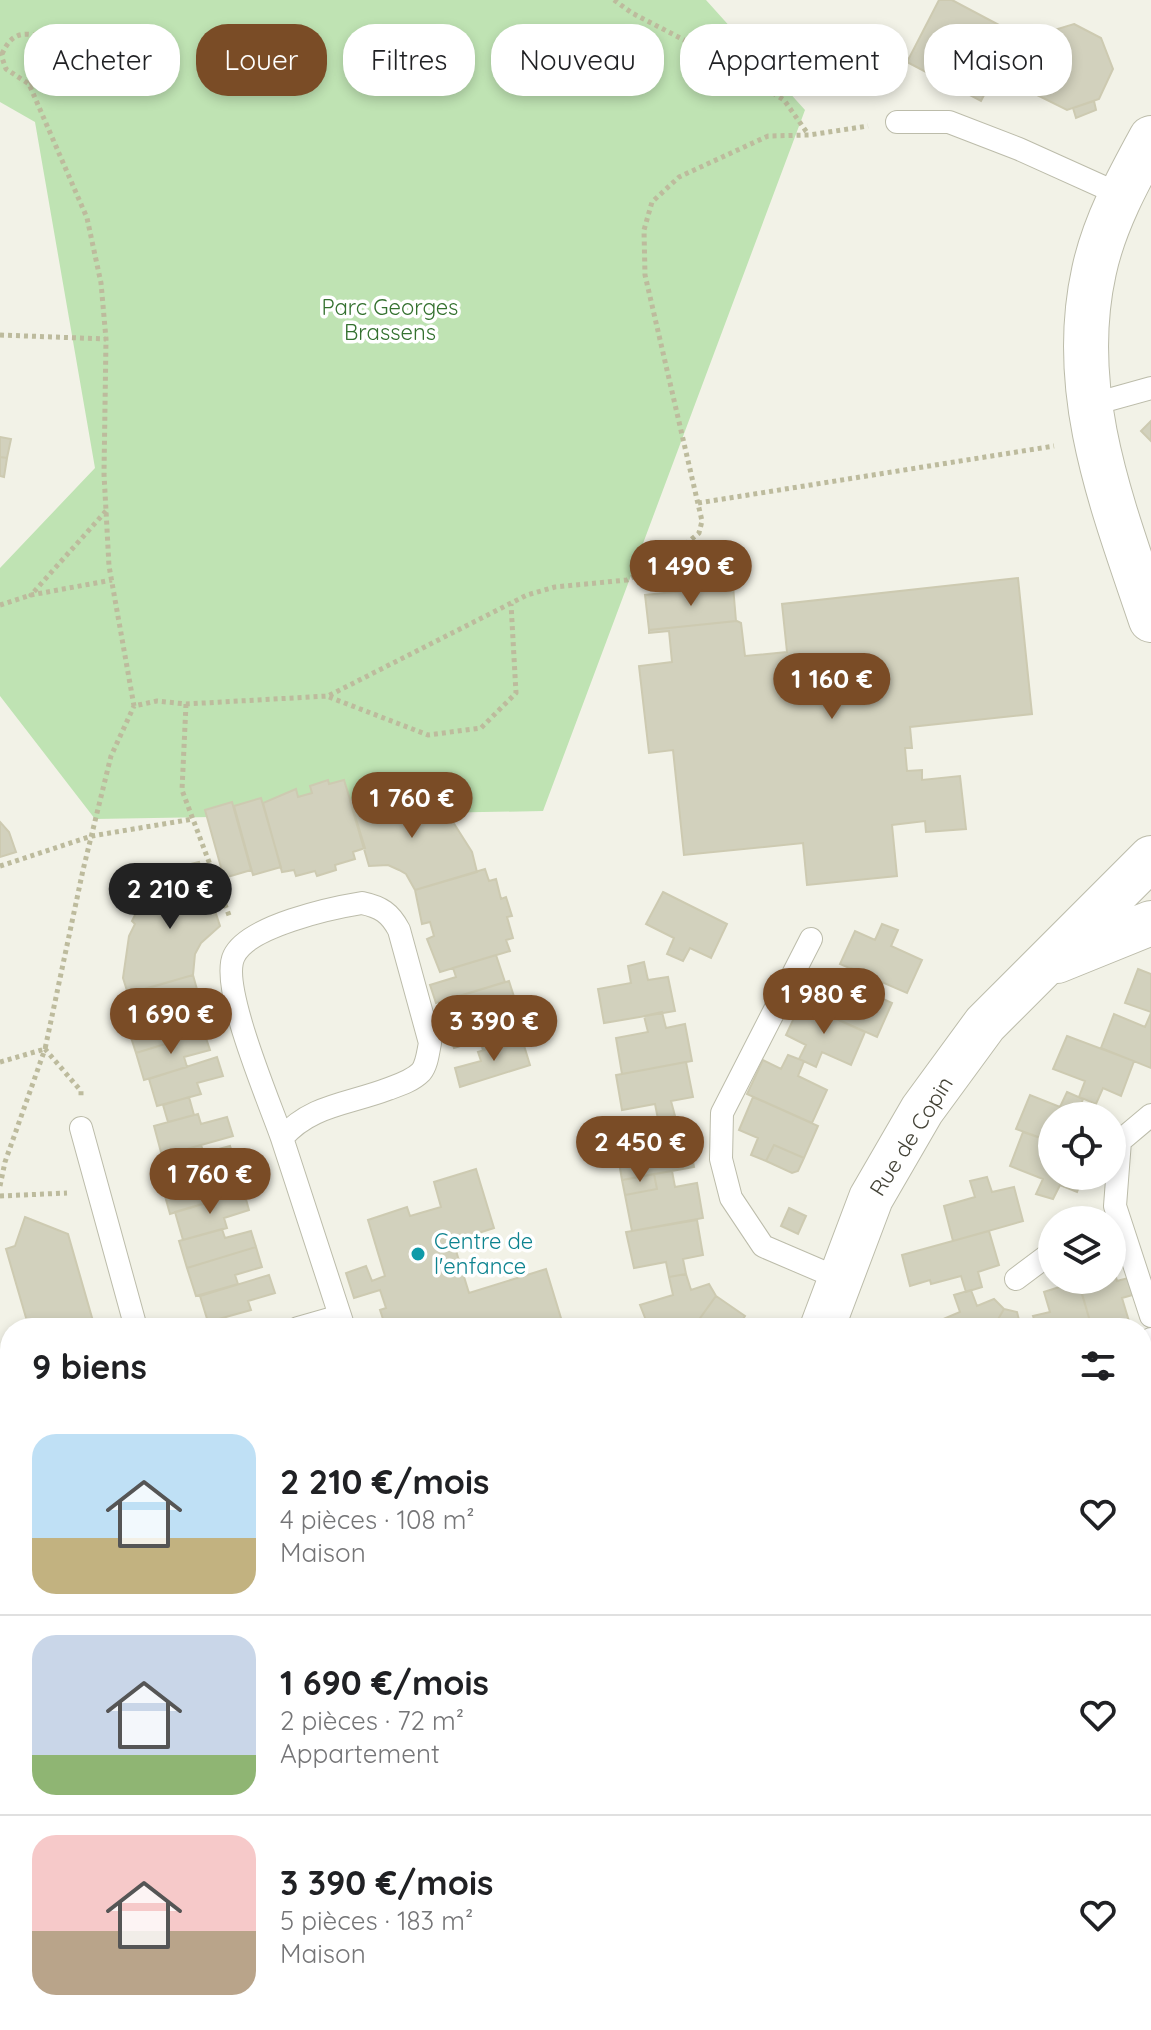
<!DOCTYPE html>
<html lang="fr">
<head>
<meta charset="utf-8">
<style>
	body { margin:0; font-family:Quicksand,sans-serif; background:#f6f6f6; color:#202124; height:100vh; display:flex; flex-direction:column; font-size:30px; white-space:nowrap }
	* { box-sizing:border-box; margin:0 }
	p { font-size:26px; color:#757577 }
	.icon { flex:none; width:44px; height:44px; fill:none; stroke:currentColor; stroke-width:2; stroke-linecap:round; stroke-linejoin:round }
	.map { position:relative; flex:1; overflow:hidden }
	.drawer { position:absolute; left:0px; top:1318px; width:1152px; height:712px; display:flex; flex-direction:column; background:#fff; border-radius:32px 32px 0 0; box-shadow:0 4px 12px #0003 }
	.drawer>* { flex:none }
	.hud { position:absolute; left:24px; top:24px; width:1104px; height:72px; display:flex; gap:16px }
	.controls { position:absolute; left:1038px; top:1102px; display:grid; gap:16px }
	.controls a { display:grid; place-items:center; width:88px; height:88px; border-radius:50%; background:#fff; box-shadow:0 4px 12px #0003; font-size:40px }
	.price { position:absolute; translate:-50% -68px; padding:0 18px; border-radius:28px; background:#7a4c26; color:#fff; font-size:26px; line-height:52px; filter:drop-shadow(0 2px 4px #0008) }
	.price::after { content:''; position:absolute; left:50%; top:48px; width:24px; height:18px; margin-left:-12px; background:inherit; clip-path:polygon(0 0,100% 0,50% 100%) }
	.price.selected { background:#222; color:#fff }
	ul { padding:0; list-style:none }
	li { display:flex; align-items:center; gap:24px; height:200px; padding:0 32px }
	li+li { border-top:2px solid #e0e0e0 }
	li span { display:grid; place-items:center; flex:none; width:224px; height:160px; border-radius:24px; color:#555 }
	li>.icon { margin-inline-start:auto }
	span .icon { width:96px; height:96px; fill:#fffc; stroke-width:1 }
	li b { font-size:34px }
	h2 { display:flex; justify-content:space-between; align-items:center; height:96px; padding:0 32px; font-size:34px }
	.pill { padding:0 28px; border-radius:32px; background:#fff; box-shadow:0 4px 12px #0003; font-size:28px; line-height:72px }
	.pill.selected { background:#7a4c26; color:#fff }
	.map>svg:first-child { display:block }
</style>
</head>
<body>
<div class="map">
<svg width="1151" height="2030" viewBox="0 0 1151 2030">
	<rect width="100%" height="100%" fill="#f2f2e7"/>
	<path fill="#bfe3b3" d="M0,0h706l99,110 -262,701 -448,8 -95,-123v-128l95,-100 -60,-346 -35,-20z
		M727,2020h338l-21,10h-326z"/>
	<path fill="#d2d1bd" stroke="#cdcab1" stroke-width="2" d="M939,0h13l64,34 -35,67 -74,-39z
		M1074,24l27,14 12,31 -14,30 -32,11 -30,-15 -10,-31 14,-30z
		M1094,101l2,9 -20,8 -3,-10z
		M1151,421v20l-10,-10z
		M0,437l11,2 -4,19 -7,-1z
		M0,457l7,1 -3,19 -4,-1z
		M1018,578l14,136 -122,13 2,21h-7l2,23 15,-1v10l38,-4 6,53 -40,3 -1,-11 -33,4 5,51 -90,9 -4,-42 -119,12 -11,-105 -24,3 -10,-87 33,-4 -3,-31 -20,2v-3l88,-9 4,2 4,33 42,-4 -5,-48z
		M733,586l3,35 -87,9 -4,-35z
		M328,780l1,4 15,-4 21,68 -12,4 2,7 -20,6 1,5 -19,6 -2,-5 -19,5 -2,-6 -12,2 -19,-69 33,-14 2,8 14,-4 -2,-7z
		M367,795l37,1 15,8 2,-4 19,11 -2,4 15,7 19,30 5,20 -62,18 -9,-16 -7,-4 -11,-5 -19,1 -19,-65z
		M261,798l20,69 -28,8 -19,-69z
		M232,802l19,68 -27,8 -19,-68z
		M0,822l9,10 7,20 -16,5z
		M199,862l21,64 -19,17 -6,11 -2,21 -65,19 -5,-16 6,-42 6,-12 -3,-3 9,-18 3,2 8,-13 31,-26z
		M485,869l4,12 7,-2 5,20 5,-2 6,19 -5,1 6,21 -7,2 4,11 -70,21 -13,-33 7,-3 -4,-14 -8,2 -7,-34z
		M663,892l64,32 -16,34 -21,-10 -7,13 -16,-7 7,-16 -28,-14z
		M882,924l16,6 -7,16 31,14 -15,33 -67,-29 15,-33 20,9z
		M496,955l9,27 -69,21 -6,-18 26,-8 -3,-9z
		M644,962l4,18 20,-3 7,34 -71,12 -6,-34 33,-6 -3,-17z
		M851,968l16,7 -6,14 31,14 -15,34 -67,-30 16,-34 18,9z
		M1138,969l13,5v38l-26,-9z
		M193,975l5,18 -25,8 3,10 -44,13 -9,-29z
		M509,981l9,28 -70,21 -5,-19 26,-7 -3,-10z
		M801,1003l64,29 -14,33 -29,-13 -6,15 -17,-8 7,-14 -20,-10z
		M518,1009l9,29 -44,12 -3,-10 -26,8 -6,-18z
		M170,1012l3,8 26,-7 5,19 -68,21 -9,-28z
		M662,1012l4,16 19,-4 7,37 -70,13 -6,-36 32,-6 -4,-16z
		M1151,1013v55l-50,-20 13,-34 31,13z
		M204,1032l6,18 -26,7 3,10 -43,13 -8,-27z
		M1067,1036l67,25 -13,35 -18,-8 -7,16 -17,-7 6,-16 -32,-12z
		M522,1039l8,26 -70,22 -5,-19 26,-7 -3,-9z
		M788,1055l16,6 -6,15 29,14 -15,33 -65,-29 16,-34 18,9z
		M217,1057l6,19 -26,7 4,11 -44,12 -8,-27z
		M686,1062l7,35 -22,4 4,15 -17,3 -3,-15 -33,6 -6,-35z
		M1067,1092l16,7 -5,14 7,3h-33v26l-36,-13 14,-34 30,12z
		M189,1097l5,18 -26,7 -5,-17z
		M753,1097l65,29 -14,32 -30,-13 -8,16 -15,-6 7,-17 -19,-8z
		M198,1114l3,10 26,-7 6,19 -71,20 -8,-30z
		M662,1118l4,16 21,-4 7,37 -72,13 -6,-36 33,-7 -4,-15z
		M1023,1132l29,10v34h31l-6,16 -17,-7 -7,14 -17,-5 7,-15 -33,-13z
		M201,1145l3,8 26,-7 6,18 -70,20 -8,-27z
		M774,1145l30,13 -6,13 -6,2 -26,-12z
		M476,1169l18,59 -41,13 16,52 77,-24 18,59h-178l-6,-18 6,-2 -6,-18 -26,8 -8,-25 20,-7 6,15 13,-5 -17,-56 39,-13 3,9 31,-9 -7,-25z
		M672,1171l3,16 22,-4 6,35 -71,13 -7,-36 32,-6 -3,-15z
		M206,1173l3,10 25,-8 5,18 -69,21 -8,-29z
		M654,1174l3,15 -32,6 -3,-15z
		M987,1177l5,15 22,-5 9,34 -70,20 -9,-35 31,-9 -5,-16z
		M244,1192l5,18 -25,8 3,10 -44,12 -8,-28z
		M789,1208l17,8 -8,18 -17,-8z
		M25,1217l43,17 27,94h-66l-23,-79 9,-3z
		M697,1220l6,35 -20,4 3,15 -17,3 -3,-15 -32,6 -8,-36z
		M222,1229l3,9 26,-7 5,16 -69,21 -8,-27z
		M989,1231l10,34 -21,7 4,15 -16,5 -5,-16 -30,8 -1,-4 -20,6 -8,-31z
		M256,1247l6,20 -27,8 3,9 -42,12 -9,-28z
		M1112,1263l5,18 15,-4 4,17 -14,4 9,30h-39l-14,-48h34z
		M686,1274l5,16 18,-6 7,12 -23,32h-44l-9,-23 33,-10 -4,-18z
		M269,1275l6,18 -27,8 3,9 -43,12 -8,-26z
		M1078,1281l14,47h-55l-4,-12 17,-4 -6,-20z
		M971,1290l6,16 17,-7 10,10 -11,19h-63l-1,-3 31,-13 -6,-17z
		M716,1296l29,20 -8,12h-44z
		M1004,1309l13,3 4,16h-28z
		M1151,1382v53l-9,-23v-27z
		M1142,1412l9,23v39l-9,3z
		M1148,1684l3,1v38l-9,-3v-22z
		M1142,1720l9,3 -5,15 5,2v40l-9,-4z
		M1142,1878l9,4v42l-5,-2 -4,11z
		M10,1906v89l-10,3v-89z
		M10,1995v25h66l3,9 -79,1v-32z
		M237,2020h74l3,10h-78l-2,-9z
		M471,2020h70l3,10h-90l-1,-2 18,-6z
		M541,2020h90l3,10h-90z"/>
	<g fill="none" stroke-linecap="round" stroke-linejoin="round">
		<defs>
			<path id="lane" d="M897,122h52l70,27 102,46
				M1090,405l61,-17
				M362,903c19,4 28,10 37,27l31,113c-2,9 -3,22 -9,29 -9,9 -22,13 -33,17 -39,15 -78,16 -106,49 -12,-35 -63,-152 -48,-182 14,-30 97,-48 128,-53z
				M811,939l-89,174 -1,46 10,39 32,48 77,33
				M1151,1115l-31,26 -5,65 36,110
				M81,1128l55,200
				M282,1138l62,190
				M1016,1279l36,-27
				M298,1328l42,-12
				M1142,1356l9,-17
				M1142,1825l9,-12"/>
			<path id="street" d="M1151,138c-23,42 -47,86 -57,133 -27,122 19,236 57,349
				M1057,961l94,-38
				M822,1328l49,-130 51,-88 63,-86 166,-166
				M0,1801l10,-3
				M162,2020l4,10"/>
		</defs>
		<use href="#lane" stroke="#bcbcaa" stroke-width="24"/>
		<use href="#street" stroke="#bcbcaa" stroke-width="46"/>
		<path stroke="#bdbb9d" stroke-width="5" stroke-dasharray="4 4" stroke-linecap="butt" d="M614,0l18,13 83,43 69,44 24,34
			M0,52l6,17 23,15 58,134 14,65 5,56 -2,135 5,92 25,140 23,-5 29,3 142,-8 199,-101 28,-8 72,-7 38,-19 34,-28 3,-12 -57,-246 -1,-45 8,-28 27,-25 89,-41 41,-1 59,-9
			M2,54c9,-20 19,-23 40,-17 13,19 10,38 -13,47
			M0,335l106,4
			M698,503l356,-57
			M106,511l-75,84 81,-15
			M0,605l31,-10
			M329,697l99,38 53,-7 35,-35 -5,-89
			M186,704l-4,86 48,128
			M0,866l92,-30 101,-17
			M0,1062l45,-13 38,-179 28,-114 23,-50
			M0,1186l5,-24 40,-113 36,42v7
			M0,1196l67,-3
			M0,1420l10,-3
			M0,1421l10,36
			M0,1564l10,-4
			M873,2030l4,-10"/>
		<use href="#lane" stroke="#fff" stroke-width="22"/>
		<use href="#street" stroke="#fff" stroke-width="44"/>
	</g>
	<circle fill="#0f9aa8" stroke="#fff" stroke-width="3" cx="418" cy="1254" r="8"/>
	<g text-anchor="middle" stroke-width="7" stroke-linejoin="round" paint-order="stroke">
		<g font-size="22" fill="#34712f" stroke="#fff">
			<text x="390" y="315">Parc Georges<tspan x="390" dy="25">Brassens</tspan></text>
		</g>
		<g font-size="22" fill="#444337" stroke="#fff">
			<text transform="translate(911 1136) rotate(-58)" y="8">Rue de Copin</text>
		</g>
		<g font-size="22" fill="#0d838f" stroke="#fff" text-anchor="start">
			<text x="434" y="1249">Centre de<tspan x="434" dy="25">l'enfance</tspan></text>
		</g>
	</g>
</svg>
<div class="controls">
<a><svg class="icon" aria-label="locate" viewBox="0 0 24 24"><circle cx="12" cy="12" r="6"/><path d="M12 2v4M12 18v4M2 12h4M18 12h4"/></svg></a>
<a><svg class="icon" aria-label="layers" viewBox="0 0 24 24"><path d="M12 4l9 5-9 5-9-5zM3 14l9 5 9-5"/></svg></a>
</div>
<b class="price" style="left:691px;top:608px">1 490 €</b>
<b class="price" style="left:832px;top:721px">1 160 €</b>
<b class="price" style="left:412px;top:840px">1 760 €</b>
<b class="price selected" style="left:170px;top:931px">2 210 €</b>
<b class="price" style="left:824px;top:1036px">1 980 €</b>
<b class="price" style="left:171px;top:1056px">1 690 €</b>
<b class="price" style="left:494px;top:1063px">3 390 €</b>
<b class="price" style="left:640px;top:1184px">2 450 €</b>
<b class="price" style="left:210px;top:1216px">1 760 €</b>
<div class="hud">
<a class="pill">Acheter</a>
<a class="pill selected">Louer</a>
<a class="pill">Filtres</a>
<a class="pill">Nouveau</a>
<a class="pill">Appartement</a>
<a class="pill">Maison</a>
</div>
<section class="drawer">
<h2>9 biens<svg class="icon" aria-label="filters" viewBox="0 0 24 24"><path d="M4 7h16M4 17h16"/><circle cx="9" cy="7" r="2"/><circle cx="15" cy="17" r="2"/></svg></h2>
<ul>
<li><span style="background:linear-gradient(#bfe0f5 65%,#c2b280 0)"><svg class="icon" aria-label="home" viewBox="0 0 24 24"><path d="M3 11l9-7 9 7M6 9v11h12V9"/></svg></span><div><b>2 210 €/mois</b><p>4 pièces · 108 m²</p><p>Maison</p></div><svg class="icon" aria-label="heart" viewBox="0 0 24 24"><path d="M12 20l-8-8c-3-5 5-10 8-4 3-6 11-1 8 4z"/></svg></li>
<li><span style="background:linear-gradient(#c9d6e8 75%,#8fb573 0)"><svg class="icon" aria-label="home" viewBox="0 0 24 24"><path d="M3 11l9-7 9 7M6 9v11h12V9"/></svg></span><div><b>1 690 €/mois</b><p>2 pièces · 72 m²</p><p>Appartement</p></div><svg class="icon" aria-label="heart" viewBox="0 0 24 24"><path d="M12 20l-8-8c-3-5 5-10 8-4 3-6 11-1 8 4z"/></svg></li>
<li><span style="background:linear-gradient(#f6c9c9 60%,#b9a48a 0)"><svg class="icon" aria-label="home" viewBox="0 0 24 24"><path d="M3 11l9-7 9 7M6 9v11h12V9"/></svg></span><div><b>3 390 €/mois</b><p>5 pièces · 183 m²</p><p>Maison</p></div><svg class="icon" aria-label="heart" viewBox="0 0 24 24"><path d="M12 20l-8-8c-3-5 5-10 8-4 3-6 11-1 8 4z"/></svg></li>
</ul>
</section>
</div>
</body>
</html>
